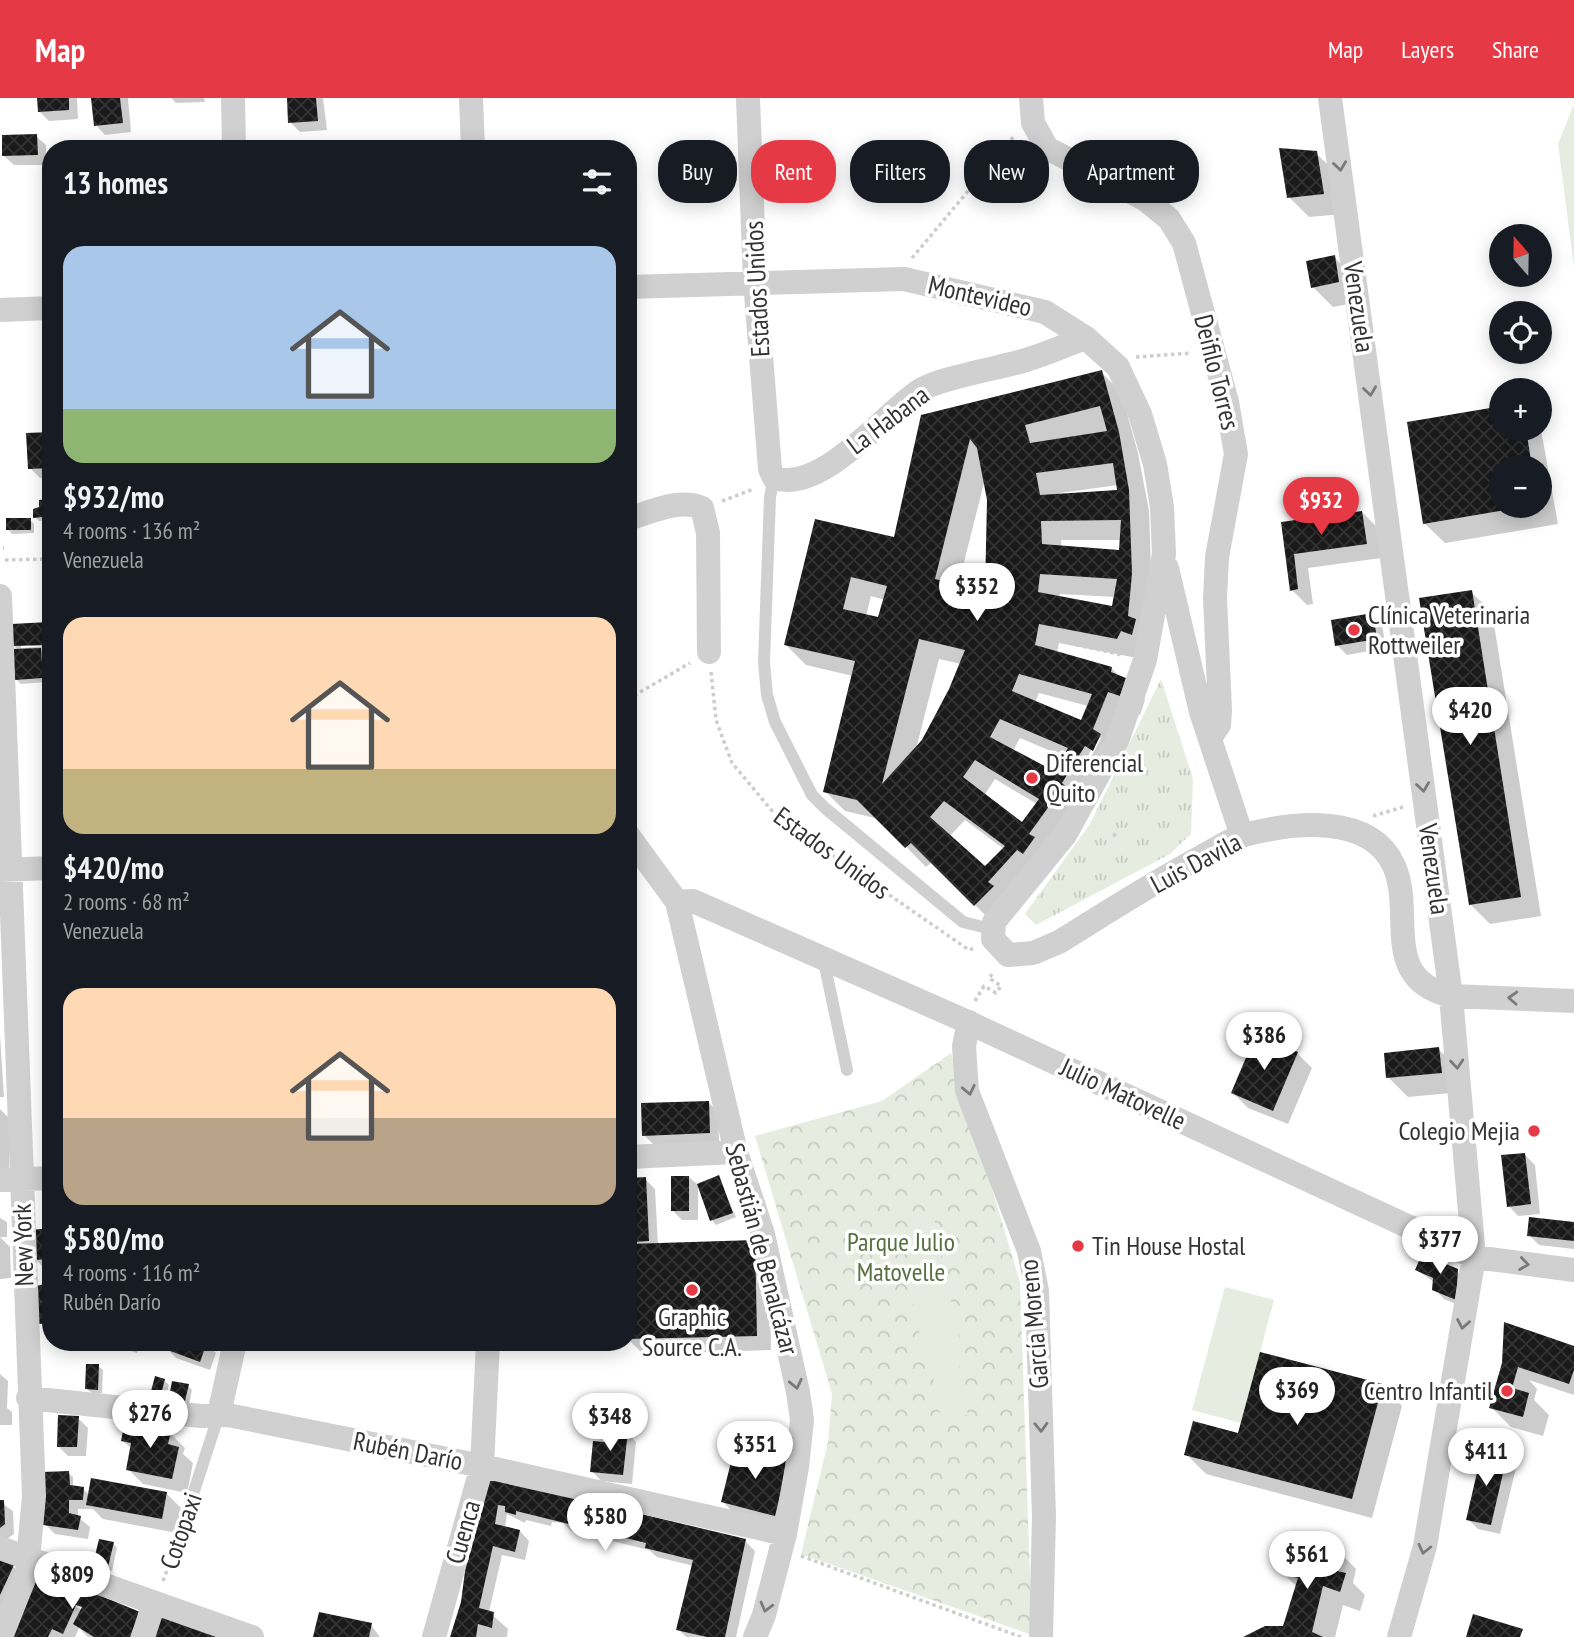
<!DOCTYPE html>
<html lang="en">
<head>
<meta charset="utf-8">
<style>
	body { margin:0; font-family:"PT Sans Narrow",sans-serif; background:#20242c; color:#f1f3f6; height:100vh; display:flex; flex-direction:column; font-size:26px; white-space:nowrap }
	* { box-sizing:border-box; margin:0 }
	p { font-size:23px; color:#9ea1a6 }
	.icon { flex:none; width:38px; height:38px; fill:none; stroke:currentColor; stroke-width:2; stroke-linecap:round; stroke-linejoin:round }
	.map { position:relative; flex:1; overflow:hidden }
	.side { position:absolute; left:42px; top:42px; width:595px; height:1211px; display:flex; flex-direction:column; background:#171b24; border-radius:28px; box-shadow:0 4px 18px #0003 }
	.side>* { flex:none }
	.guide { position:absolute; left:658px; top:42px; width:665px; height:63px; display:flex; gap:14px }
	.needle { width:46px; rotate:340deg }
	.buttons { position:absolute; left:1489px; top:126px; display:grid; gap:14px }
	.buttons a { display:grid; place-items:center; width:63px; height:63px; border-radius:50%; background:#171b24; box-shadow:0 4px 18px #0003; font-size:35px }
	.price { position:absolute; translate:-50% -60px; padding:0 16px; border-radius:24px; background:#fff; color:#222; font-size:23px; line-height:46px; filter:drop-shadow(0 2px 4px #0008) }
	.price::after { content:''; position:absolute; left:50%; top:42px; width:21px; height:16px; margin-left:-10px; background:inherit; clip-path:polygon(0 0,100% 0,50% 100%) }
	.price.active { background:#e63946; color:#fff }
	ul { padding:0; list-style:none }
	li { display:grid; align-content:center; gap:14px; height:371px; padding:0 21px }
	li span { display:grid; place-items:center; height:217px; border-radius:21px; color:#555 }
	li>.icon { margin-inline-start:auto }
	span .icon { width:126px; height:126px; fill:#fffc; stroke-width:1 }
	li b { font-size:30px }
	h2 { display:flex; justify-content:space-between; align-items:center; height:84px; padding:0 21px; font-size:30px }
	.pill { padding:0 24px; border-radius:28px; background:#171b24; box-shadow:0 4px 18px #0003; font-size:24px; line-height:63px }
	.pill.active { background:#e63946; color:#fff }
	header { display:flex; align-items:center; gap:42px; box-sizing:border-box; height:98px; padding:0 35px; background:#e63946; color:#fff }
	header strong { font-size:33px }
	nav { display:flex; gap:38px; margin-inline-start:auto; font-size:24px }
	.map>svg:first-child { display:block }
</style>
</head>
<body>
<header>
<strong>Map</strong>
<nav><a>Map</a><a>Layers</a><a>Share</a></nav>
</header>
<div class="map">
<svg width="1574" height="1539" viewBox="0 0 1574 1539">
	<defs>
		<pattern id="grass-tufts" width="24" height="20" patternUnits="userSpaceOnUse" patternTransform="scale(1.75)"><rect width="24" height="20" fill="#e6ecdf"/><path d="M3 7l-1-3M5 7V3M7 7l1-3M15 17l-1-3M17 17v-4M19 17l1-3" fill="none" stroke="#c6cbc0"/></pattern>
		<pattern id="park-crowns" width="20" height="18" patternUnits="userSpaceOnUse" patternTransform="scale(1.75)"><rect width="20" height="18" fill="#e6ecdf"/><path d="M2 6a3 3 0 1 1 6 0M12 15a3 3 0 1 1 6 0" fill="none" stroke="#c6cbc0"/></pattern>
		<pattern id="building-cross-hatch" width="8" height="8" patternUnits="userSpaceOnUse" patternTransform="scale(1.75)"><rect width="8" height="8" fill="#1a1a1a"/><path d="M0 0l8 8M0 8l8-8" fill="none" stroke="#333"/></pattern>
	</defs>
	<rect width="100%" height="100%" fill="#fff"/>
	<path fill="url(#grass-tufts)" d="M1161,581l32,100 -2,55 -21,20 -134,71 -11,-11 65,-90z"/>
	<path fill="url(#park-crowns)" d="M951,955l69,229 12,353 -231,-81 27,-112 4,-48 -77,-258 127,-35z"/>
	<path fill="#e6ecdf" d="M1574,6v163l-16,-123z
		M933,1112l10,56 -27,5 -10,-56z
		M945,1174l17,78 -37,8 -17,-78z
		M1225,1189l49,13 -33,123 -49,-13z
		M958,1261l10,56 -27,5 -10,-56z"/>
	<path fill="#0003" fill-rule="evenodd" d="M39,0h38l1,21 -29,2 -10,-10z
		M93,0h35l3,34 -26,3 -9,-10z
		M171,0h33l1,4 -29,1z
		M288,0h35l4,32 -27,2 -10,-10z
		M36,38l10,9v15l5,-1v29l-5,-4v-19h-32l-10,-9z
		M138,46h6l5,5h-11z
		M1316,55l20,20 7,41 -34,3 -20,-20z
		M1334,159l20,20 5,25 -26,5 -20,-20z
		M1101,274l20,20 17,61 11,58 3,85 -15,62 -78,-15 -2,10 54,15 34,32 -5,15 -12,-4 -133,214 -63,-63 -6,5 -47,-48 -34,-8 -20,-20 28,-115 -47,-11 -20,-20 30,-124 79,18 28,-122zM985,381l4,21 -2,94 -29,-8zM1118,387l1,6 -59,4v-2zM1061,442h60v12l-60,-5zM1060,496l56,3 -2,11 -55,-10zM871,498l14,4 -5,20 -14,-4zM939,561l22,5 -10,26 -35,59zM1039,595l49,13 -6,16 -47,-19zM1020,640l45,19 -10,16 -42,-22zM1097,640h4l-11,21 -3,-1zM995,681l42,25 -15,21 -38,-29zM965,722l39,29 -19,20 -36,-32z
		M1540,326l18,100 -113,19 -21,-20 78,-94h38zM1502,369h38v39h-38z
		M51,336v43l-11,1 -10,-10z
		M51,403v19l-12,1 -4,-4z
		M1362,414l15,15 4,31 -73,10 5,36 -6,1 -15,-15 -9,-67z
		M30,422l4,4v9l-22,1 -4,-5z
		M1471,494l21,20 49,304 -51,8 -20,-20z
		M1373,517l9,10 4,23 -39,7 -10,-10z
		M49,526l2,19 -30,1v4l30,-2v8h-7l2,28 -25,2 -5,-5 3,-28 -5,-5z
		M0,937l4,62h-4z
		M1438,951l21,20 2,23 -53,5 -20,-20z
		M1297,955l15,15 -24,56 -40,-16 -15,-15z
		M708,1004l10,10 1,30 -65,3 -10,-10z
		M0,1011l9,9v50l-9,5z
		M1525,1057l10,10 5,49 -22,2 -9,-10z
		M689,1079l9,8v35h-16l-9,-9z
		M718,1079l18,40 -20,8 -4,-5z
		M645,1081l10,10 3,56 111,12 2,93 -128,4 -15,-15v-148l3,3z
		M0,1120l7,4v15h-7z
		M1574,1126v25l-35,-4 -10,-10z
		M51,1132v103h-1l-9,-10 -3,-36 12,-2 -5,-16 -10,-10z
		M0,1139l10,10 1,31 -11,1z
		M1417,1172l40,1 10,10 -2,27 -21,-9 -10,-10 1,-6z
		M105,1244h35v1l-3,10z
		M161,1244l45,1 10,10 -6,17 -34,-12z
		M1574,1250v47l-45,-15 8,9 -3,11 15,15 -6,21 -32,-9 -20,-20 13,-45z
		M98,1268l5,4 -1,23h-10l-5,-4z
		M0,1276l8,7 -1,27 5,4v13h-12z
		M164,1282l5,5 -5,16 -13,-6z
		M188,1288l4,4 -3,14 -19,-7z
		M1382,1288l20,20 -30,112 -166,-44 -20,-20z
		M78,1320l10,10 -2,28h-18l-10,-10z
		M627,1334l9,10 -4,42 -31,-3 -9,-10 14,-27z
		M170,1335l15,15 -2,6 10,9 -6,30 -44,-9 -15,-15 4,-20 -9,-8z
		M1506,1360l10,10 -16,66 -22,-5 -10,-10z
		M788,1363l2,69 -52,-13 -15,-15z
		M68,1375l5,4v12h10l7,6 76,-2 15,15 -4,25 -74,-14 -10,-10h-15v8l12,10 -2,12 -33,-5 -10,-10z
		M487,1381l258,62 10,10 -19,86h-50l-8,-8 16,-63 -37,-9 -8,-7 -78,-19 -8,-8 -11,-1 -1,4 -25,-6 -1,3 -18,-9 -2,14 15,3 9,10 -4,19 -23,-5 -13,57 19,17 -1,8h-55l11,-35z
		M0,1404l13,9 1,23 -7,5 -7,-2z
		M1319,1440h7l30,31 -3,14 12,12 -5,16 -17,-6 -8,32h-88l37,-9 13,-41 -15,-15 26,-8z
		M113,1445l4,5 -5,23 -13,-4 -5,-4z
		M0,1464l14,5 9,9 -23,41z
		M41,1476l98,39 81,24h-132l-9,-9 -4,9h-62zM67,1505l16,3v4z
		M371,1527l9,12h-65z"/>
	<path fill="url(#building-cross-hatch)" fill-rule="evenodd" d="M37,0h32v12l-31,2z
		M91,0h29l3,25 -29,3z
		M287,0h29l2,23 -30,2z
		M37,36l1,21 -36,1v-21z
		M330,46l1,5h-23l-1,-3z
		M1279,50l38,3 7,43 -37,4z
		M44,60h7v27h-6z
		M43,97h8v24h-6z
		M1335,157l4,27 -28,6 -5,-27z
		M51,168v23h-6l-2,-22z
		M1102,272l17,62 10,58 3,84 -4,42 8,3 -4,16 -11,-4 -4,8 -78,-15 -4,21 77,22 -1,5 15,6 -6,18 -12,-4 -15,37 8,5 -8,17 -8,-5 -23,37 8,7 -8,14 -7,-6 -26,36 6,3 -12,17 -6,-4 -29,32 6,4 -20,20 -63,-63 -6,5 -48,-48 -34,-8 32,-131 -71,-16 31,-126 79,18 27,-122zM1100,308l7,25 -77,12 -5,-18zM970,341l7,9 10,52 -2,92 -50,-13zM1113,365l4,27 -77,5 -4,-22zM1121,422l-2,30 -77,-6 -1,-23zM1040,476l77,5 -5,27 -74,-14zM851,479l36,9 -9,31 -35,-8zM919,541l46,11 -16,39 -27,51 -40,44zM1019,576l73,20 -11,26 -69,-29zM1000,621l68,29 -14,23 -64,-34zM975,662l64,39 -17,23 -59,-45zM944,703l61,45 -20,20 -55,-49z
		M1502,308v23h24l6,38h-30v39l21,1 -100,17 -16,-102z
		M51,334v15h-6l1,6h5v15l-23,1 -2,-36z
		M51,401v17l-18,2v-9l6,-2v-7z
		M1362,413l5,33 -73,10 4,35 -8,2 -9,-69z
		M6,420h25v12h-25z
		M1472,492l49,307 -52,8 -50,-307z
		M1373,515l4,26 -42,7 -4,-26z
		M50,524l1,23 -39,1 -1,-22z
		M41,550l2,30 -28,2 -3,-31z
		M1256,936l42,18 -25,59 -42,-18z
		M1439,949l3,26 -56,5 -2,-25z
		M709,1003l1,32 -68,3 -1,-33z
		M1525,1055l6,51 -24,3 -6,-52z
		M719,1077l14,38 -23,8 -13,-37z
		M671,1078h18v35h-18z
		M646,1079l3,64 -17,1 -3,-64z
		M51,1093v21h-8l-1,-14z
		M1529,1119l45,5v19l-47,-5z
		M51,1130v31l-18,1 -2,-30z
		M755,1142l2,96 -129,3v-95z
		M1422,1156l36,15 -2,31 -24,-10 1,-12 -18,-8z
		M43,1164h8v38l-13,2 13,-1v22l-12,1 -3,-38 9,-2z
		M1504,1224l70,24v24l-5,14 -51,-17 -6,21 17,5 -6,24 -34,-9 13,-45z
		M110,1244h25l-2,8z
		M167,1244h40l-7,20 -35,-13z
		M1260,1254l123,32 -31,115 -168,-44 9,-34 45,12z
		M86,1266h13l-1,26 -13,-1z
		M155,1278l10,3 -5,19 -10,-3z
		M172,1283l17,3 -4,17 -16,-4z
		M58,1317l21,1 -2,31h-20z
		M125,1323l46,10 -3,13 11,3 -7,32 -46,-9 5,-27 -10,-2z
		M605,1331l23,2 -5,44 -33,-3 3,-31 11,1z
		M735,1348l54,13 -14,57 -54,-14z
		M1482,1353l25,5 -16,69 -25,-5z
		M69,1373l1,14 14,2 -1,13h-14v13l12,3 -3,14 -35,-5 -1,-53z
		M486,1379l260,62 -21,98h-18l-31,-7 17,-70 -48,-12 1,-5 -130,-32v4l-11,-3v-6l-7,-1 -3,19 25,6 -5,22 -22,-6 -14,62 15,4 -2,16 -14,-4 -2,13h-26l11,-35 8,-62z
		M91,1380l76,14 -5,27 -76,-14z
		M0,1402h4l1,24 -5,4z
		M1318,1438l15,4 3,7 -4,23 14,3 -6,19 -17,-6 -11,46 11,5h-80l22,-11h18l15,-48 -18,-5 5,-17 22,6z
		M99,1441l15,3 -6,25 -15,-3z
		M0,1462l14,5 -14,30z
		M41,1473l99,41 -10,25h-36l-21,-13 9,-17 -6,-2 -13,29 -11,-5 -4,8h-38z
		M319,1514l53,11 -3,14h-56z
		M1473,1516l50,15 -3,8h-54z
		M162,1517l62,22h-70z"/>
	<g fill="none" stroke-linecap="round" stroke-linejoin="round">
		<path stroke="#cdcdcd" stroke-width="3.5" stroke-dasharray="3.5 3.5" stroke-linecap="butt" d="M912,160l103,-123
			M1136,259l55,-4
			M722,403l32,-12
			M3,450h1
			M5,462l46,-1
			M1042,539l80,18
			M711,574l5,48 16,43 46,55 191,132 6,-2
			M628,601l62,-36
			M1373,718l30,-9
			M1113,738l3,-2
			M975,903l9,-15 12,7 5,-7 -12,-8 4,-5
			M801,1458l220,81
			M163,1483l6,-16"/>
		<path stroke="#d0d0d0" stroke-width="12" d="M774,380l-4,19 -6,165 3,33 8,27 37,73 13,13 138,114 20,5 11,-5
			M823,859l24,113
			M175,1452l44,-136"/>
		<path stroke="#d0d0d0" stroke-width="24" d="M233,0l1,51
			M471,0l2,51
			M748,0l7,183 15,188 4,9c47,16 108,-62 145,-87 18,-13 82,-23 107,-31 20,-6 40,-15 60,-22
			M1031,0l2,25 14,25 99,52 23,19 15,24 43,159 9,52 -19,103 -2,41 5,112 -1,15 -9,13
			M1330,0l121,898 23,261 -49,289 -26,91
			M628,189l276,-8 141,33 41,26 32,29 22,47 15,50 7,43 2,47 -19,106 -28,81 -52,94 -71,87 -1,17 15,16 25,-2 26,-11c47,-29 93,-59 142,-85 14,-7 29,-18 43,-22 46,-12 126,-23 150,31 21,47 -15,113 57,130l123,5
			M0,212l51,-2
			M628,421c23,-7 51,-21 74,-11l6,25 1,119
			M1167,470l34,144 41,124
			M0,498l34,900 -7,75 -26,66
			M628,737l49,67 59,250 27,82 35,158 4,28 -5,47 -12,67 -21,81 -9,22
			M0,772l51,-2
			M677,804l16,-1 268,118 513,238 100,13
			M969,924l-5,24 3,45 62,160 8,40 7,225 -3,121
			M628,1059l108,-5
			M0,1082l51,-2
			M28,1300l173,18 27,-1 254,51 303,68
			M219,1316l16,-72
			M0,1450l252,89
			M143,1539l11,-34
			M434,1539l48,-171 6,-124"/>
	</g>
	<defs><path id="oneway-chevron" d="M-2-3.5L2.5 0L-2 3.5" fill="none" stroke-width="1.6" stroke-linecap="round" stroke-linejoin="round" transform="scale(1.75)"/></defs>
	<g stroke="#7a7a7a">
		<use href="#oneway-chevron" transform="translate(1340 68) rotate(82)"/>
		<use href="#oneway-chevron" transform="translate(1370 293) rotate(82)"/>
		<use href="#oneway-chevron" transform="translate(1423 689) rotate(82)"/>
		<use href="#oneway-chevron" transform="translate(1513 900) rotate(-177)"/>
		<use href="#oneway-chevron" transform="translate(1457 966) rotate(85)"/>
		<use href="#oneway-chevron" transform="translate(969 992) rotate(78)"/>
		<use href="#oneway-chevron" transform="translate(1524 1166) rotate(8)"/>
		<use href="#oneway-chevron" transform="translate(1463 1226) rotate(100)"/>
		<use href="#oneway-chevron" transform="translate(796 1286) rotate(78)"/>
		<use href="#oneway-chevron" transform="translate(1041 1329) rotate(88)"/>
		<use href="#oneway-chevron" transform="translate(1424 1451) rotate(103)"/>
		<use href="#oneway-chevron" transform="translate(766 1509) rotate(105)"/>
	</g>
	<g fill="#e63946" stroke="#fff" stroke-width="2.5">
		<circle cx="1354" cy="532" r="7"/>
		<circle cx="1032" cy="680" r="7"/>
		<circle cx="1534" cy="1033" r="7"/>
		<circle cx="1078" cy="1148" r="7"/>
		<circle cx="692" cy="1192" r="7"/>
		<circle cx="1507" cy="1293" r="7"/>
	</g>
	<g text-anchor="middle" stroke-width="7" stroke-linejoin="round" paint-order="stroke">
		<g font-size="26" fill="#333" stroke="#fff">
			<text transform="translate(757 191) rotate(-93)" y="9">Estados Unidos</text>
			<text transform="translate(980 198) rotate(13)" y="9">Montevideo</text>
			<text transform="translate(1359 209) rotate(82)" y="9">Venezuela</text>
			<text transform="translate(1217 274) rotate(76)" y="9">Deifilo Torres</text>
			<text transform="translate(888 322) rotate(-37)" y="9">La Habana</text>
			<text transform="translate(832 755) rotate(36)" y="9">Estados Unidos</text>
			<text transform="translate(1196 765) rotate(-28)" y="9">Luis Davila</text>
			<text transform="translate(1434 771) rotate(82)" y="9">Venezuela</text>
			<text transform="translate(1123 996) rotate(25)" y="9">Julio Matovelle</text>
			<text transform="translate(23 1147) rotate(-92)" y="9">New York</text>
			<text transform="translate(762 1151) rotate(75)" y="9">Sebastián de Benalcázar</text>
			<text transform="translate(1034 1226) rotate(-95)" y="9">García Moreno</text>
			<text transform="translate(408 1353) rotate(11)" y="9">Rubén Darío</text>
			<text transform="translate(181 1433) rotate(-71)" y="9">Cotopaxi</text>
			<text transform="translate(463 1434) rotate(-74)" y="9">Cuenca</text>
		</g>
		<g font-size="26" fill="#333" stroke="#fff" text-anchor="start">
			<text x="1368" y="526">Clínica Veterinaria<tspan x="1368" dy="30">Rottweiler</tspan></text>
			<text x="1046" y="674">Diferencial<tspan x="1046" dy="30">Quito</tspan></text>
			<text x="1520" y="1042" text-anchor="end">Colegio Mejia</text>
			<text x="1092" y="1157">Tin House Hostal</text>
			<text x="692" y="1228" text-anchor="middle">Graphic<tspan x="692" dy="30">Source C.A.</tspan></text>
			<text x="1493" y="1302" text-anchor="end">Centro Infantil</text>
		</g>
		<g font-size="26" fill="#56703f" stroke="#fff">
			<text x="901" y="1153">Parque Julio<tspan x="901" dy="30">Matovelle</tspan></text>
		</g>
	</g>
</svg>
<div class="buttons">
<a><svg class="needle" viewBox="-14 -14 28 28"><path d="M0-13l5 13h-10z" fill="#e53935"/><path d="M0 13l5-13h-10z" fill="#9ea1a6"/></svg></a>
<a><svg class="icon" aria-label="locate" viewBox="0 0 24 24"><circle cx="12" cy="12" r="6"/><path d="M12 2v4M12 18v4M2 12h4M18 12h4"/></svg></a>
<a>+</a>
<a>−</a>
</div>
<b class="price active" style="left:1321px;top:439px">$932</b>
<b class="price" style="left:977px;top:525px">$352</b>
<b class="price" style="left:1470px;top:649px">$420</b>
<b class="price" style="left:1264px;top:974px">$386</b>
<b class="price" style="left:1440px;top:1178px">$377</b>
<b class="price" style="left:1297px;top:1329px">$369</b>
<b class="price" style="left:150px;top:1352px">$276</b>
<b class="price" style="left:610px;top:1355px">$348</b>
<b class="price" style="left:755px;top:1383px">$351</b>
<b class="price" style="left:1486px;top:1390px">$411</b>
<b class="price" style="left:605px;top:1455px">$580</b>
<b class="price" style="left:1307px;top:1493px">$561</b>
<b class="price" style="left:72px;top:1513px">$809</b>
<div class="guide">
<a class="pill">Buy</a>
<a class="pill active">Rent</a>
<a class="pill">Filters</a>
<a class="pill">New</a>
<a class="pill">Apartment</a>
</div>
<section class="side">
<h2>13 homes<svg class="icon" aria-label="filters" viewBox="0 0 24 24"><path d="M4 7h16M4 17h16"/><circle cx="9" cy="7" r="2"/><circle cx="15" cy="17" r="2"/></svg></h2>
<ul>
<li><span style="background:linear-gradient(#a9c7e8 75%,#8fb573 0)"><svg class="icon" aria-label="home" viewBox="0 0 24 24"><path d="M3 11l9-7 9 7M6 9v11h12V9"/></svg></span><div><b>$932/mo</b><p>4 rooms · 136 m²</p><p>Venezuela</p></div></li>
<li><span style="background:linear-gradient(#ffd9b3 70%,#c2b280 0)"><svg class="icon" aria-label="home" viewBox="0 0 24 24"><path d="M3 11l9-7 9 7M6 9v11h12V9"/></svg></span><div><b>$420/mo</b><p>2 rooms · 68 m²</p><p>Venezuela</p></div></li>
<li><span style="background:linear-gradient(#ffd9b3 60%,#b9a48a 0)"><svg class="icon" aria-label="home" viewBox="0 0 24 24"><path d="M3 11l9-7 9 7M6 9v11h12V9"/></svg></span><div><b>$580/mo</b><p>4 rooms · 116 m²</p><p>Rubén Darío</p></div></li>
</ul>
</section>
</div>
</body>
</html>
